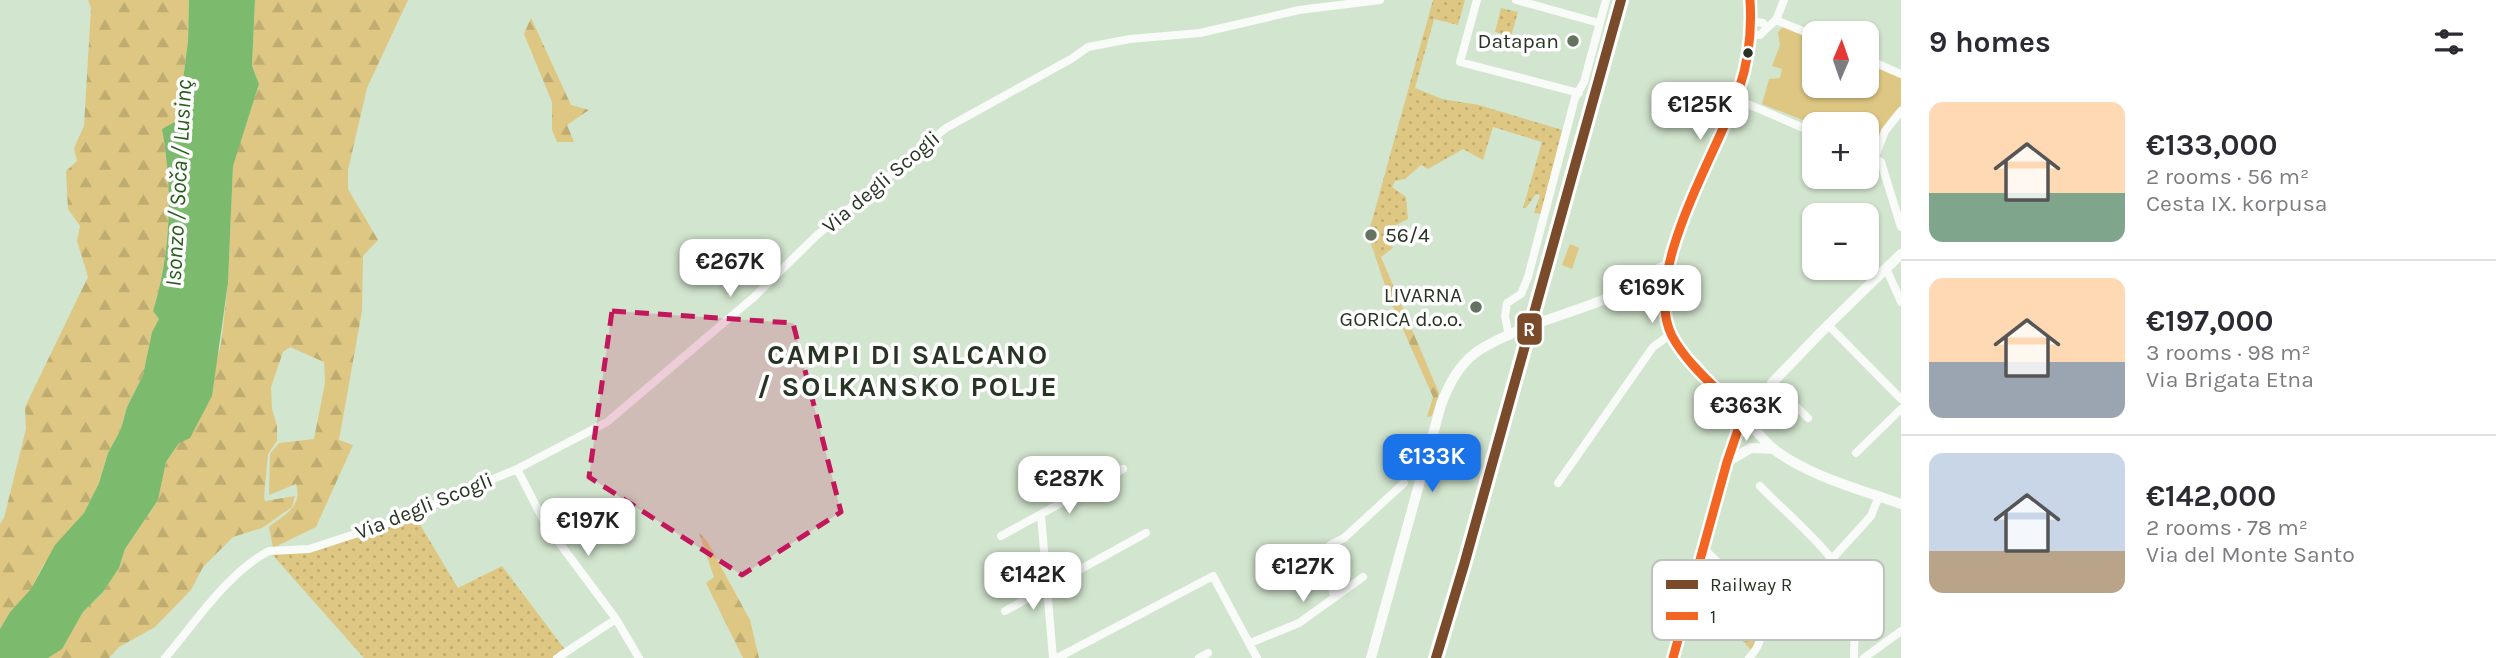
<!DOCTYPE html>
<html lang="en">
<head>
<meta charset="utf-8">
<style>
	body { margin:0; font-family:Karla,sans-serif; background:#f2f2f3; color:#2b2b33; height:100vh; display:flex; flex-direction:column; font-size:26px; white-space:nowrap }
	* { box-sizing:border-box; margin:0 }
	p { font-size:23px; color:#7c7c81 }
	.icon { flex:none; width:38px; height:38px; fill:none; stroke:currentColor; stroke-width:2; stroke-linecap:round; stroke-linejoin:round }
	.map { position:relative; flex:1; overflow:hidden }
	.drawer { display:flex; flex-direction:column; background:#fff; width:595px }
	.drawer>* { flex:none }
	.needle { width:46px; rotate:2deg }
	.tools { position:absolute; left:1802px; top:21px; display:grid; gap:14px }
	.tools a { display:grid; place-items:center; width:77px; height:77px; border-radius:14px; background:#fff; box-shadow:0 2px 5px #0004; font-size:35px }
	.price { position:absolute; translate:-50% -60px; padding:0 16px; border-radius:14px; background:#fff; color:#222; font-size:23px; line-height:46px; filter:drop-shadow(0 2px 4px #0008) }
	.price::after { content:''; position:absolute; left:50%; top:42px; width:21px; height:16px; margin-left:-10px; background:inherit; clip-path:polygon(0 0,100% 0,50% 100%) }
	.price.current { background:#1a73e8; color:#fff }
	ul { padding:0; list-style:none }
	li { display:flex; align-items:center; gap:21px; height:175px; padding:0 28px }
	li+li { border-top:2px solid #e1e1e2 }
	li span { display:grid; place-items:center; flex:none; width:196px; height:140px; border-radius:14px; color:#555 }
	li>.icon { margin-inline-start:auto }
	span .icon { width:84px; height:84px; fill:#fffc; stroke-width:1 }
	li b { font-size:30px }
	h2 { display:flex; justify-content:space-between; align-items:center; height:84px; padding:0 28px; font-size:30px }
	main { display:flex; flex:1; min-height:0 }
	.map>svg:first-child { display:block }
</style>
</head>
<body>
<main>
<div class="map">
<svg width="1901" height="658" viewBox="0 0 1901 658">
	<defs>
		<pattern id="grass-dots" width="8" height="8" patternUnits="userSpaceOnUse" patternTransform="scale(1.75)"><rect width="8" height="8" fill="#dec783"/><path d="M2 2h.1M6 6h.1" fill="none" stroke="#beac71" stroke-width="1.8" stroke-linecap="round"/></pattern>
		<pattern id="forest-firs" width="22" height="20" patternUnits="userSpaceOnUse" patternTransform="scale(1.75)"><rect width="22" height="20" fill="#dec783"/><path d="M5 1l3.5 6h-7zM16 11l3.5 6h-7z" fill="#beac71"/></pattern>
	</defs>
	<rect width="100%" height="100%" fill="#d2e5ce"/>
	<path fill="url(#grass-dots)" d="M1433,0h32l-7,25 -24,-6 -19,69 27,11 37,6 83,25 -21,84 -7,-1 6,-18 -4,-1 -10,14h-3l19,-66 -49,-15 -10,33 -20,-11 -35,20 -7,-4 -16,14 -10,2 -3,6 14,10 2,22 -22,11 7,18 -12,9 -5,-3 -4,-18 -4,-1z
		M1501,8l17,4 -7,24 -16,-4z
		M413,513l45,75 44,-22 64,85 -9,7h-193l-95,-107 40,-2z
		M1760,613l-1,24 -7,14 -15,-16z"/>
	<path fill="url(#forest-firs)" d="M88,0h101l-1,41 -10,80 -16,8c11,61 9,123 -9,182l6,8 -7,13 -9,43 -16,32 -6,22 -13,24 -9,30 -15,30 -42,54 -11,23 -21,22 -10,17v-105l4,-6 22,-89 -1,-22 63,-130 -11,-36 3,-15 -12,-17 -2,-38 11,-10 -3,-13 10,-22 7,-118z
		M255,0h153l-41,88 -19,82v19l30,51 -15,16 -1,55 -23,129 14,5 -37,82 -43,21 -4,-21c15,-12 34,-20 27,-43l-27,11 1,-41 9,-11 35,-4 11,-56 -1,-21 -34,-15 -7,5 -12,35 1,22 5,17v15l-9,13 -4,43 1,4 30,-5 -3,11 -30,21 -29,9 -30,30 -12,23 -36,37 -36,20 -10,11h-61l14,-10 21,-36 20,-20 16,-24 6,-19 33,-49 8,-38 13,-19 37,-81 5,-18 7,-61 5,-118 26,-81 -7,-18z
		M531,18l40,87 18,5 -22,15 7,17h-17l-5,-12v-28l-28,-68z
		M1368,235l4,1 4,18 5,3 58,136 -7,23 -5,1 6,-20 -43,-97z
		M699,533l8,8 43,79 9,38h-16l-37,-75 8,-6z"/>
	<path fill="#dec783" d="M1783,27l32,11v48h52v-25l34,16v28l-12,14 -20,33 -2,-28 -52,1 -53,-21 7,-25 11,-1 2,-9 -10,-3 8,-21 -2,-13z
		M1570,244l9,4 -7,21 -10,-4z"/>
	<path fill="#7cbb6d" d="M189,0h66l-3,66 7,18 -26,82 -5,117 -16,113 -22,42 -11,5 -13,19 -8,38 -33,49 -6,19 -16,24 -20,20 -21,37 -14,9h-48v-29l10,-17 21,-23 24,-44 29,-32 15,-30 9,-30 13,-24 6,-22 16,-32 9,-43 7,-13 -6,-8c18,-59 20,-121 9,-182l16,-9 10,-79z"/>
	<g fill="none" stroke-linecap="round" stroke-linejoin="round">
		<path stroke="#f8fbf8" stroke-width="8" d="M1477,0l-17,62 119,31
			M1516,0l83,23
			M1776,20l39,16
			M1767,28l9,-8 8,-20
			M1751,35h9l7,-7 -4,-5 -12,-2
			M1867,59l34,15
			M1736,99l79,34
			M1867,154l14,8 20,65
			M1875,157l10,-26 16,-20
			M1886,268l15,34
			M1828,325l73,74
			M1509,336l-4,-20 2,-13 14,-9 7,-17 47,-179 9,-16 22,-82
			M1772,383l36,35
			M1856,453l45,-44
			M517,469l29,56 70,94 23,39
			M1558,483l95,-136 18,-13
			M1760,486c27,29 90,78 94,117 2,18 0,37 0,55
			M1041,515l12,143
			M1001,536l122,-67
			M1704,549l56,54c6,19 3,41 -11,55
			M1832,559l39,-43 8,-20
			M1335,597l-10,-27 -2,-13 7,-12 14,-7 60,-55
			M1005,611l141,-78
			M1250,643l49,-20 64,-46
			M165,658c30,-35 63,-86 104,-107l40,-2 83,-27 125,-53 90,-47 147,-125 62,-61 130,-108 125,-69 17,-12 42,-8 70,-6 99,-23 81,-10
			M557,658l59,-39
			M1057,658l156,-82 44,82
			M1199,658l9,-5
			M1864,658l37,-27"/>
		<path stroke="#f8fbf8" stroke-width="10" d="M1772,383l56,-58 73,-71
			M1673,658l54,-196 24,-14 23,1"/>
		<path stroke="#f8fbf8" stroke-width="10" d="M1699,368c-11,-12 -27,-25 -31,-42 -19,-64 46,-167 68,-227 12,-32 17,-65 14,-99
			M1743,415c10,12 20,26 33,36 36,26 83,38 125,53
			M1371,658l70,-253c8,-22 20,-44 40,-56 41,-25 91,-35 134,-54 20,-8 36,-24 56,-32"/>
		<defs>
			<path id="bus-1" d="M1673,658l54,-196 16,-47c-24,-25 -55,-49 -71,-79 -32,-63 47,-185 67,-247 10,-29 13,-58 11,-89"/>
		</defs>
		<use href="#bus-1" stroke="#fff" stroke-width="14"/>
		<use href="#bus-1" stroke="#f26522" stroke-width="9"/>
		<defs>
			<path id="rail-1" d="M1436,658l28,-93 157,-565"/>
		</defs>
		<use href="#rail-1" stroke="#fff" stroke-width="16"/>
		<use href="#rail-1" stroke="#7a4b2a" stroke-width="10"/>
	</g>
	<path fill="#c2185b" fill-opacity="0.2" stroke="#c2185b" stroke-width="5" stroke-dasharray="14 9" stroke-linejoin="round" d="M612,311l181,12 48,189 -99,63 -153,-98z"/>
	<g fill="#647360" stroke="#fff" stroke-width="2.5">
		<circle cx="1573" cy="41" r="7"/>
		<circle cx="1371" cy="235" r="7"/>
		<circle cx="1476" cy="307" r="7"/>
	</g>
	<circle fill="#283525" stroke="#fff" stroke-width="2.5" cx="1748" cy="53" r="6"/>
	<g text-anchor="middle" stroke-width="7" stroke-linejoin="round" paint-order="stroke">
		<g font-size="21" fill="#283525" stroke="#fff" text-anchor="end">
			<text x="1559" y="48">Datapan</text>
			<text x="1385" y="242" text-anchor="start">56/4</text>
			<text x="1462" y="302">LIVARNA<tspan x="1462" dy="24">GORICA d.o.o.</tspan></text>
		</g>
		<g font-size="21" fill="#283525" stroke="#fff">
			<text transform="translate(881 182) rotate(-40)" y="7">Via degli Scogli</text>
			<text transform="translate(424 506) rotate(-22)" y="7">Via degli Scogli</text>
		</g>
		<g font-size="23" font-style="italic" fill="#285e1b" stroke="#fff">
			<text transform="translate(178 183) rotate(-87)" y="8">Isonzo / Soča / Lusinç</text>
		</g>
		<g font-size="28" font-weight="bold" letter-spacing="2" fill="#283525" stroke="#fff">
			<text x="908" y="364">CAMPI DI SALCANO<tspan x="908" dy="32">/ SOLKANSKO POLJE</tspan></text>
		</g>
	</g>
	<rect x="1652" y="560" width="232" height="80" rx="10" fill="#fff" stroke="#bec2be" stroke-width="2"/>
	<rect x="1666" y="580" width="32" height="9" fill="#7a4b2a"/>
	<rect x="1666" y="612" width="32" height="8" fill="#f26522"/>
	<g font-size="19" fill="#283525">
		<text x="1710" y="591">Railway R</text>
		<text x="1710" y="623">1</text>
	</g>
	<rect stroke="#fff" stroke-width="2.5" x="1516" y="312" width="27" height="34" rx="7" fill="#7a4b2a"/>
	<g font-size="19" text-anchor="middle" font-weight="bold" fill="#fff">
		<text x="1529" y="336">R</text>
	</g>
</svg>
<div class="tools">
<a><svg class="needle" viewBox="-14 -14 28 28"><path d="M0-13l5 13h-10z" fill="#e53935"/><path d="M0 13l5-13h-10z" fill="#7c7c81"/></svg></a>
<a>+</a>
<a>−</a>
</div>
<b class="price" style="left:1700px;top:142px">€125K</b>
<b class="price" style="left:730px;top:299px">€267K</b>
<b class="price" style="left:1652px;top:325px">€169K</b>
<b class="price" style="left:1746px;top:443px">€363K</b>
<b class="price current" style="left:1432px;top:494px">€133K</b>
<b class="price" style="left:1069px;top:516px">€287K</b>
<b class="price" style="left:588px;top:558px">€197K</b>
<b class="price" style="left:1303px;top:604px">€127K</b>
<b class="price" style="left:1033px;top:612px">€142K</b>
</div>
<section class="drawer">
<h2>9 homes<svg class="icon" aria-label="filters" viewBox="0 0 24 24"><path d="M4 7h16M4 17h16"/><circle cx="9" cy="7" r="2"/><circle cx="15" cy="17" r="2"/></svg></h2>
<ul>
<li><span style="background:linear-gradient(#ffd9b3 65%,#7fa58c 0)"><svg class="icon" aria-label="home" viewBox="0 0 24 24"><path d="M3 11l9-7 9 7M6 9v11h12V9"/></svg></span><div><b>€133,000</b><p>2 rooms · 56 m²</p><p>Cesta IX. korpusa</p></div></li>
<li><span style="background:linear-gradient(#ffd9b3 60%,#9aa5b1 0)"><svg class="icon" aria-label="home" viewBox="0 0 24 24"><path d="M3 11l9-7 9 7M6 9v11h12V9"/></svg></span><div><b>€197,000</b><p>3 rooms · 98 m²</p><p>Via Brigata Etna</p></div></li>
<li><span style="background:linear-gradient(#c9d6e8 70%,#b9a48a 0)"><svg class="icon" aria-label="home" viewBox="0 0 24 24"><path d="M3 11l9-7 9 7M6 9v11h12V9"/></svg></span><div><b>€142,000</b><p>2 rooms · 78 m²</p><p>Via del Monte Santo</p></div></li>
</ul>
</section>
</main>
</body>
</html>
